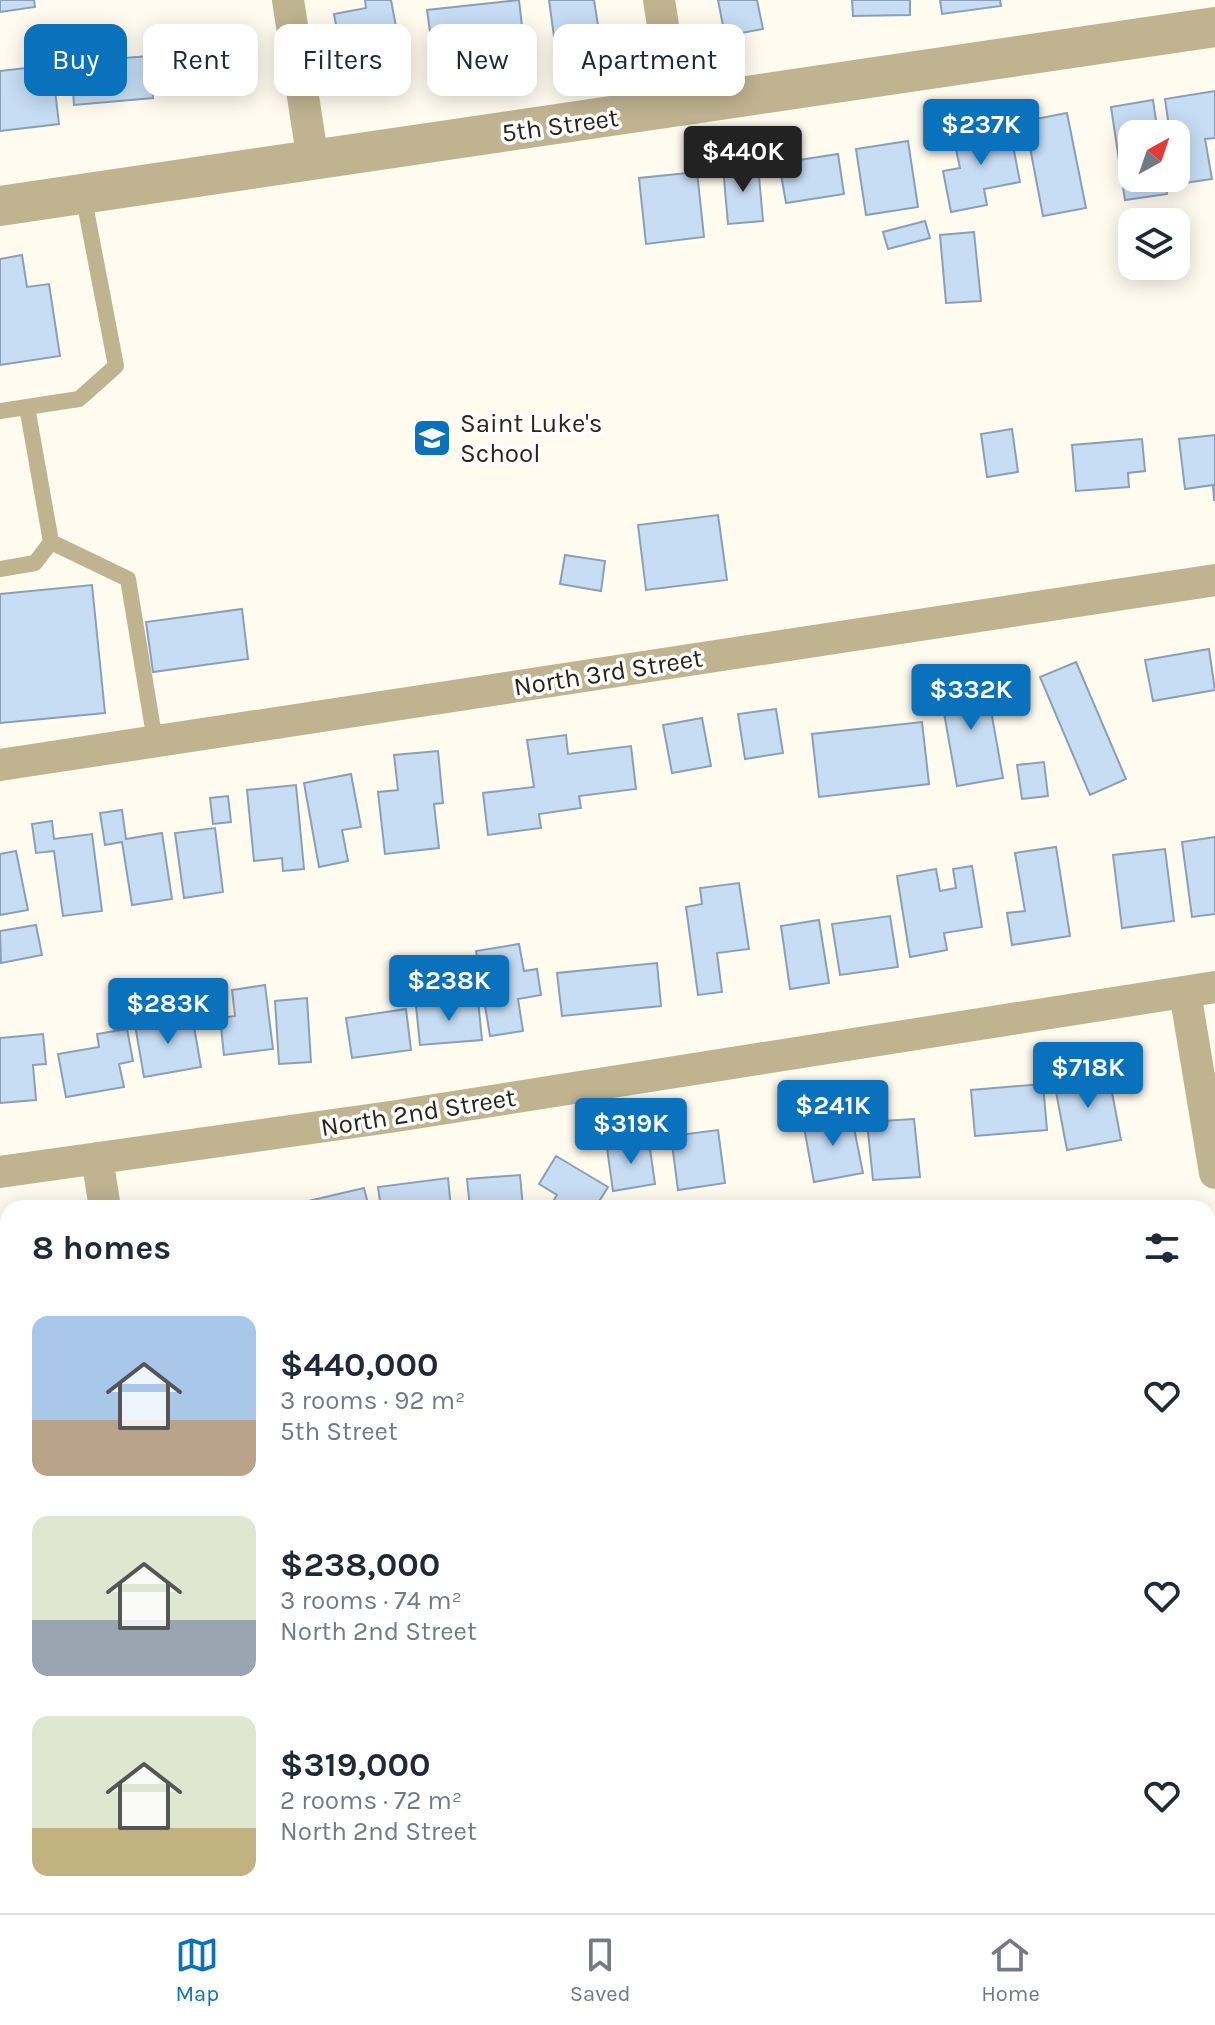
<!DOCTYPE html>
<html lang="en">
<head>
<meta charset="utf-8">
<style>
	body { margin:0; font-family:Karla,sans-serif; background:#f2f2f3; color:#1f2937; height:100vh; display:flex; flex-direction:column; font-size:30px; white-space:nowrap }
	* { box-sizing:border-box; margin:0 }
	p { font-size:26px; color:#747a83 }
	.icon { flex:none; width:44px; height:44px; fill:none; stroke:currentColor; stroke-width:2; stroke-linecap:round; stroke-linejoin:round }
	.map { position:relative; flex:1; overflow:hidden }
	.details { position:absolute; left:0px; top:1200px; width:1216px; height:714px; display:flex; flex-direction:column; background:#fff; border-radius:24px 24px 0 0; box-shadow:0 4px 20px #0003 }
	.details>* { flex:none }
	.banner { position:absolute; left:24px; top:24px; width:800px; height:72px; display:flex; gap:16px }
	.needle { width:52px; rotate:40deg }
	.tools { position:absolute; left:1118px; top:120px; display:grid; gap:16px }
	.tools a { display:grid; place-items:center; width:72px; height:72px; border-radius:16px; background:#fff; box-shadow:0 4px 20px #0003; font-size:40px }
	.price { position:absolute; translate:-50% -68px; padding:0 18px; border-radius:8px; background:#0a72bd; color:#fff; font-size:26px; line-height:52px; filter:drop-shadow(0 2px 4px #0008) }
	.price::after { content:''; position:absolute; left:50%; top:48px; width:24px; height:18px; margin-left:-12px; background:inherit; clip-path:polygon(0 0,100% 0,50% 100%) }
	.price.selected { background:#222; color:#fff }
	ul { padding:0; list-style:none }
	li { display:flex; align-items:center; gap:24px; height:200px; padding:0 32px }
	li span { display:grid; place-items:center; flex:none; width:224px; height:160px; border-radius:16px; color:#555 }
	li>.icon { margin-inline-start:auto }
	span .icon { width:96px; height:96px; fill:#fffc; stroke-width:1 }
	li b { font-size:34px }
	h2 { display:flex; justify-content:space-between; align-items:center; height:96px; padding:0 32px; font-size:34px }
	.pill { padding:0 28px; border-radius:16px; background:#fff; box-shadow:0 4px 20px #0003; font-size:28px; line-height:72px }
	.pill.selected { background:#0a72bd; color:#fff }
	.tabs { display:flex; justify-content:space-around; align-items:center; height:112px; border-top:2px solid #e0e1e3; background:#fff; font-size:22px; color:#747a83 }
	.tabs a { display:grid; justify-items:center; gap:4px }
	.tabs .selected { color:#0a72bd }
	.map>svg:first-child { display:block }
</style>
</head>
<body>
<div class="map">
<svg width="1215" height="1913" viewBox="0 0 1215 1913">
	<rect width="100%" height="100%" fill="#fffbef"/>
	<path fill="#c7ddf4" stroke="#8ba0b6" stroke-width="2" d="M0,0h34l1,7 -35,5z
		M365,0h26l12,64 -58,10 -11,-60 32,-6z
		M519,0l5,44 -64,8 -1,-10 -27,4 -5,-36z
		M549,0h45l6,38 -45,6z
		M718,0h39l6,29 -38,7z
		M852,0h58v15l-57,1z
		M940,0h60l1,6 -59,8z
		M242,40l5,44 -49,5 -4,-45z
		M149,56l4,42 -79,7 -3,-43z
		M52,65l7,59 -59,7v-60z
		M1215,91v47l-10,1 7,40 -34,5 -2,-50h-6l-5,-35z
		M1153,100l5,34h-26v44h33l2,16 -42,6 -14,-93z
		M1067,113l19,95 -43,8 -18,-95z
		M1009,125l11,57 -36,7 3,16 -36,7 -8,-41 17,-3 -7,-33z
		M908,141l10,66 -52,8 -10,-66z
		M838,154l6,40 -58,9 -7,-40z
		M758,165l5,56 -35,3 -5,-57z
		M697,172l7,65 -58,7 -7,-66z
		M925,221l5,17 -42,11 -5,-17z
		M974,232l7,69 -35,2 -6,-68z
		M22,255l5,32 22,-3 11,72 -60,9v-106z
		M1012,429l6,43 -31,5 -6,-43z
		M1215,435v65h-1l-1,-15 -28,4 -6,-50z
		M1142,439l3,32 -17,2 1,14 -53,4 -4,-46z
		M718,515l9,65 -81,10 -8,-65z
		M565,555l40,6 -4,30 -41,-7z
		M92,585l13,128 -105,10v-129z
		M242,609l6,50 -95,13 -7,-50z
		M1209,649l6,41 -62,11 -8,-41z
		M1076,662l50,117 -36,16 -50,-118z
		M985,677l18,101 -46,8 -18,-101z
		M776,709l7,44 -38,6 -7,-45z
		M702,718l9,48 -39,7 -9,-48z
		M922,722l7,62 -110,13 -7,-63z
		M566,735l2,19 63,-8 5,43 -57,7 2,12 -42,6 2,14 -53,7 -5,-42 51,-6 -7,-47z
		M438,751l5,52 -9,1 5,44 -54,6 -7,-62 20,-2 -4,-35z
		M1044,762l4,34 -26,3 -5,-34z
		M351,774l10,53 -19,3 6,31 -29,6 -15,-84z
		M296,785l8,84 -21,2 -1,-13 -28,3 -7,-71z
		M228,796l3,26 -18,2 -3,-26z
		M122,810l4,29 36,-6 10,66 -40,6 -10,-63 -17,3 -5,-32z
		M52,821l2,18 38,-5 10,77 -39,5 -9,-65 -18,2 -4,-29z
		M215,828l8,64 -39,6 -9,-65z
		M1215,837v77l-23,3 -10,-75z
		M1056,847l14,89 -58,9 -5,-32 18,-2 -10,-58z
		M1165,849l9,72 -52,7 -9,-73z
		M16,851l12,59 -28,5v-61z
		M972,866l10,61 -38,6 3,17 -37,7 -13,-81 39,-7 4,22 16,-3 -3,-19z
		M739,883l10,66 -32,4 5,39 -24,3 -12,-88 16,-3 -2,-16z
		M890,916l8,51 -58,8 -8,-51z
		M819,920l10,63 -39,6 -9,-63z
		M36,925l6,30 -41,8 -1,-32z
		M519,944l5,27 13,-2 4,26 -23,4 5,32 -33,5 -14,-85z
		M657,963l4,43 -99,10 -5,-43z
		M265,985l8,64 -49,6 -4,-37 15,-2 -3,-26z
		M307,998l4,64 -32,2 -4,-63z
		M478,1000l4,40 -62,5 -4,-39z
		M406,1009l5,41 -59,8 -6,-40z
		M192,1015l9,52 -57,10 -9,-52z
		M127,1029l6,32 -14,3 5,23 -58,10 -8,-43 41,-7 -2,-13z
		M43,1034l3,30 -13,1 3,35 -36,3v-65z
		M1108,1071l13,69 -54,10 -13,-69z
		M1043,1084l4,46 -72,6 -4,-46z
		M851,1113l12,60 -49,9 -11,-60z
		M914,1119l6,58 -47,3 -6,-58z
		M718,1130l7,53 -47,7 -7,-54z
		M649,1142l6,42 -42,7 -6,-43z
		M556,1156l52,31 -13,21h-46l8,-13 -18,-11z
		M520,1175l3,33h-53l-3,-29z
		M448,1178l3,30h-70l-3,-21z
		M364,1188l5,20h-78v-3z
		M8,1416v52l-8,1v-52z
		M1213,1612l2,33 -7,1v-33z
		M8,1822v47l-8,1v-47z"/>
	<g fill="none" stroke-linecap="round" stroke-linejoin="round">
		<path stroke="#bfb390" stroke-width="16" d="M0,411l79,-12 37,-33 -33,-172
			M51,542l77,37 27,162
			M0,569l35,-6 16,-21 -24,-135"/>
		<path stroke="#bfb390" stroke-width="32" d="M288,0l25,161
			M659,0l17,108
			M0,765l1215,-185
			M1185,992l30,181
			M97,1158l8,50
			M0,1172l390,-55 825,-130
			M1208,1355l7,-1
			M0,1545l8,-1"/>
		<path stroke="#bfb390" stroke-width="40" d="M0,206l1215,-179
			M1003,1906l2,7
			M1045,1906l2,7"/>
		<path stroke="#a2905a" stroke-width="44" d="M1208,1765l7,-1
			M292,1913l46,-7"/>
		<defs>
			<path id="rail" d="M1208,1823l7,-1
				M657,1913l41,-7"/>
		</defs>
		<use href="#rail" stroke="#444035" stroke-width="9"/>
		<use href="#rail" stroke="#fff" stroke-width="6" stroke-dasharray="18" stroke-linecap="butt"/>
	</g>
	<defs>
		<symbol id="school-square" viewBox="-11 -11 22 22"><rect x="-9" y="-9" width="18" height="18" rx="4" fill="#0a72bd" stroke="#fff"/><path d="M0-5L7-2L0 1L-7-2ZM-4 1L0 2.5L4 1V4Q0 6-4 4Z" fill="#fff"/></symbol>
	</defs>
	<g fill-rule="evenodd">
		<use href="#school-square" x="410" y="416" width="44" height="44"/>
	</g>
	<g text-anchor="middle" stroke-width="7" stroke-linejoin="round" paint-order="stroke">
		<g font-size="26" fill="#29251a" stroke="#fff">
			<text transform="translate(560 125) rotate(-8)" y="9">5th Street</text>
			<text transform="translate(608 672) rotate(-9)" y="9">North 3rd Street</text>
			<text transform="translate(418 1112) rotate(-9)" y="9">North 2nd Street</text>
		</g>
		<g font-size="26" fill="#29251a" stroke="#fff" text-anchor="start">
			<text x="460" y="432">Saint Luke's<tspan x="460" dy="30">School</tspan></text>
		</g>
	</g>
</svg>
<div class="tools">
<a><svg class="needle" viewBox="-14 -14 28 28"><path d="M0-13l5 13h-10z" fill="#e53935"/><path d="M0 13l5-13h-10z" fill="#747a83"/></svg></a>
<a><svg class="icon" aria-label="layers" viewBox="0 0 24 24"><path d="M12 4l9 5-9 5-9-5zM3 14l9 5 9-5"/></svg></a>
</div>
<b class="price" style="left:981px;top:167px">$237K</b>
<b class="price selected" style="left:743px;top:194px">$440K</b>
<b class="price" style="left:971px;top:732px">$332K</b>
<b class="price" style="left:449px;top:1023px">$238K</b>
<b class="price" style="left:168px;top:1046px">$283K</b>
<b class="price" style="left:1088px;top:1110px">$718K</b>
<b class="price" style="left:833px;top:1148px">$241K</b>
<b class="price" style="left:631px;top:1166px">$319K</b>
<div class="banner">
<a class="pill selected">Buy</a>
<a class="pill">Rent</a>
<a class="pill">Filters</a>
<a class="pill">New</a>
<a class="pill">Apartment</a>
</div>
<section class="details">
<h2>8 homes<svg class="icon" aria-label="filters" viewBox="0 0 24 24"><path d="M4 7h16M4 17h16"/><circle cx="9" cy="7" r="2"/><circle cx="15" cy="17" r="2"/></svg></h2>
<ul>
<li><span style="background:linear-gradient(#a9c7e8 65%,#b9a48a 0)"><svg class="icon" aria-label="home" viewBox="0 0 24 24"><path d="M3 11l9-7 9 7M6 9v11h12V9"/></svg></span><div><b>$440,000</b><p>3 rooms · 92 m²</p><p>5th Street</p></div><svg class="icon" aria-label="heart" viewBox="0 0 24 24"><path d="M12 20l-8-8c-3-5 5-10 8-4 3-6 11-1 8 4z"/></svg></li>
<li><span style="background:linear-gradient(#dfe7d0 65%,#9aa5b1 0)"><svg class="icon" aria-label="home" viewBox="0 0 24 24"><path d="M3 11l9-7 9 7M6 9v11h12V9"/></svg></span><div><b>$238,000</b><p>3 rooms · 74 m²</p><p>North 2nd Street</p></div><svg class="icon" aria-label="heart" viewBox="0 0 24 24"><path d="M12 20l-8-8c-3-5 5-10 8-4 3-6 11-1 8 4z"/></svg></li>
<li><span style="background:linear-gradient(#dfe7d0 70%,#c2b280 0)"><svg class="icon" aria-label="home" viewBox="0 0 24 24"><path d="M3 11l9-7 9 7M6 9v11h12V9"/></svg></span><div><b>$319,000</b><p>2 rooms · 72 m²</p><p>North 2nd Street</p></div><svg class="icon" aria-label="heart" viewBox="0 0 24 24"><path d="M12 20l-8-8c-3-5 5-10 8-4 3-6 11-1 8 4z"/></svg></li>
</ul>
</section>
</div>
<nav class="tabs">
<a class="selected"><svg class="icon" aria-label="map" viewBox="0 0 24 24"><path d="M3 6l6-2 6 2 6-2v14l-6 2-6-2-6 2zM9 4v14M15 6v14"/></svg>Map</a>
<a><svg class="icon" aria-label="saved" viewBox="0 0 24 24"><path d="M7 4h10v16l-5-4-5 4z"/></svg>Saved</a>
<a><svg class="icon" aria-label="home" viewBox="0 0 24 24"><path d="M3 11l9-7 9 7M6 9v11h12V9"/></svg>Home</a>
</nav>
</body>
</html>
